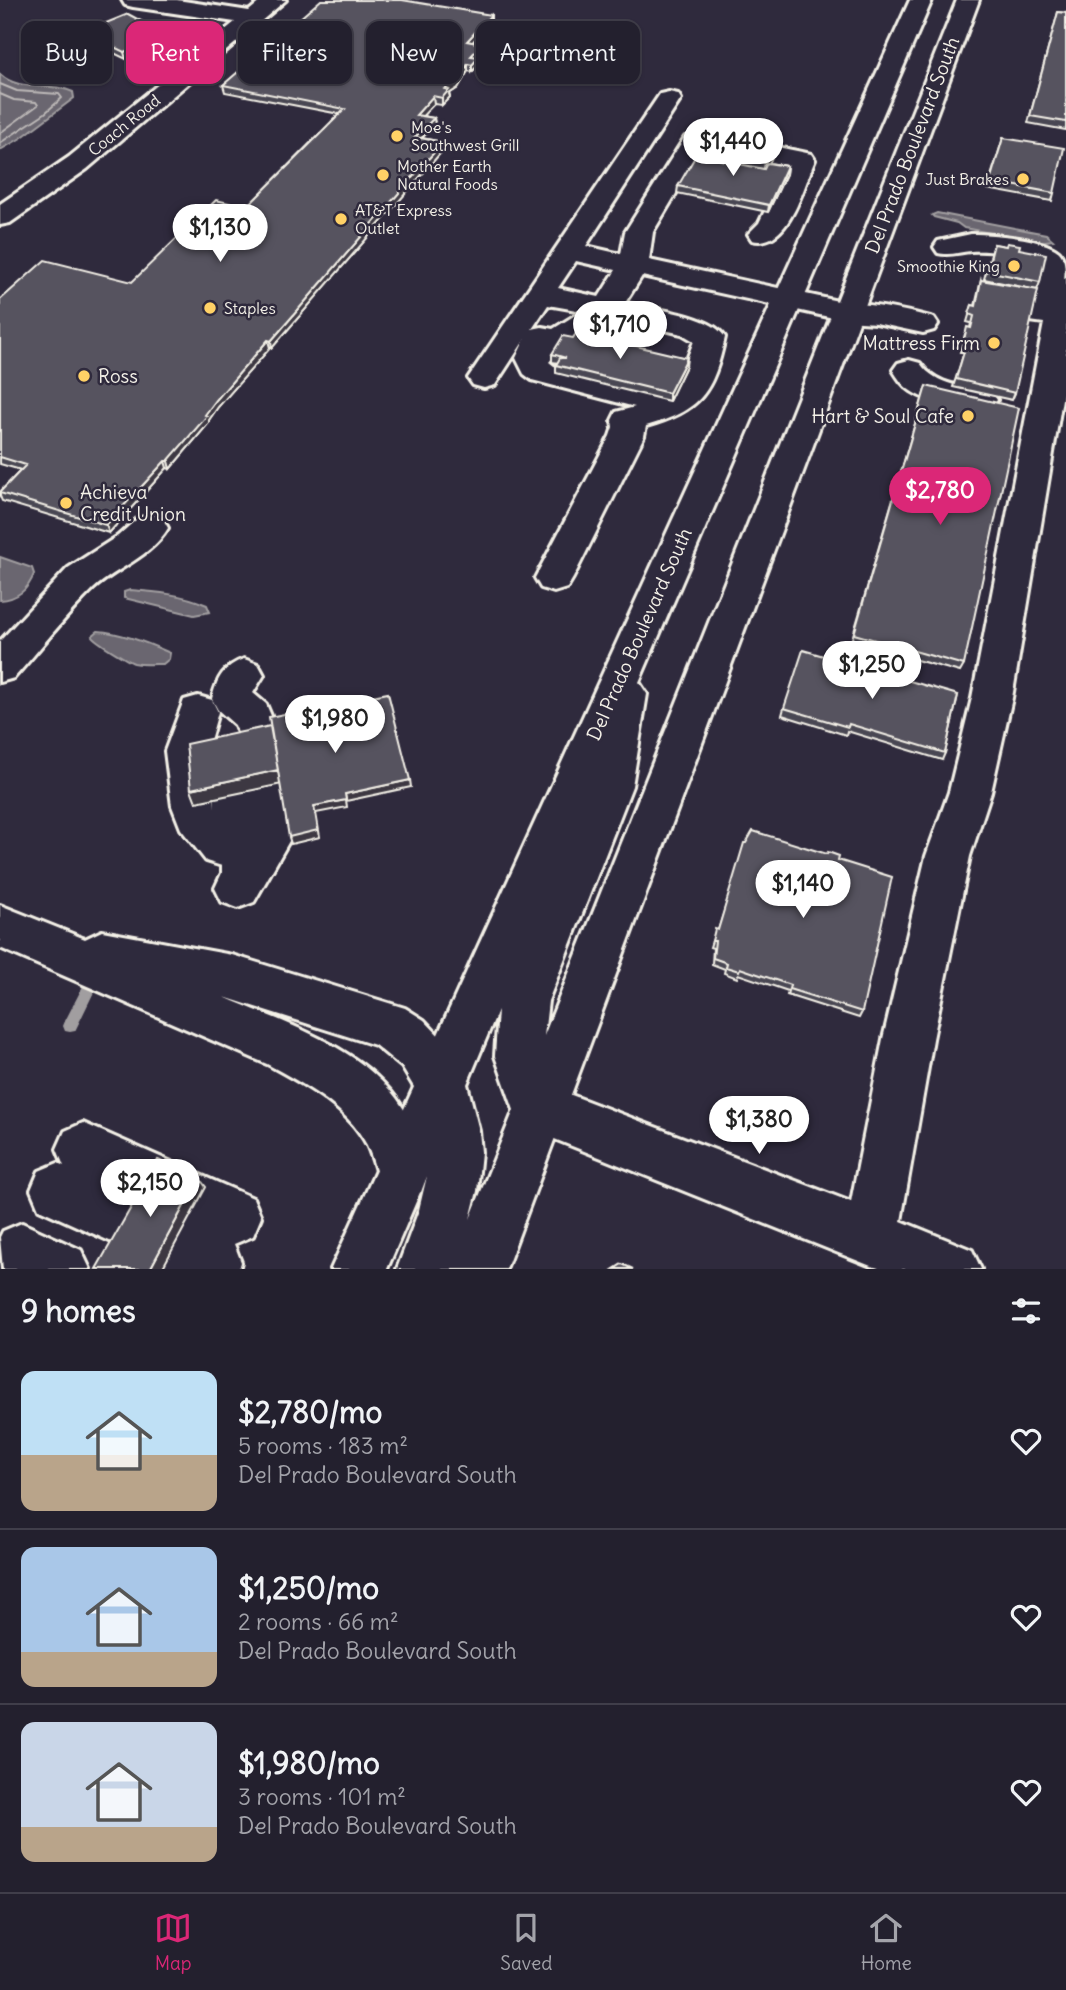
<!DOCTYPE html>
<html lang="en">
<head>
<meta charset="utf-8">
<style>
	body { margin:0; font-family:Delius,sans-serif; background:#2b2836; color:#f1f3f6; height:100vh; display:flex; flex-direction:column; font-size:26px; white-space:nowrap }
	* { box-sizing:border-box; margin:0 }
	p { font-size:23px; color:#a3a3aa }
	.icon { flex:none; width:38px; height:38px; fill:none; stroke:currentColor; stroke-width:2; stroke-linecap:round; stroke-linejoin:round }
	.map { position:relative; height:1269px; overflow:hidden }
	.drawer { display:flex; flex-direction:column; background:#23202e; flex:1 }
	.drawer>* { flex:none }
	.guide { position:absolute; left:21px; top:21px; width:700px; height:63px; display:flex; gap:14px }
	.price { position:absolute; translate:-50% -60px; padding:0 16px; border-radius:24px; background:#fff; color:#222; font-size:23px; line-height:46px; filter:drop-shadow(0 2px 4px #0008) }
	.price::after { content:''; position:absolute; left:50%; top:42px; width:21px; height:16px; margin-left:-10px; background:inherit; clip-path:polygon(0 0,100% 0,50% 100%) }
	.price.active { background:#db2777; color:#fff }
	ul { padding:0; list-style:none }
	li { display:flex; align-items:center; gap:21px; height:175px; padding:0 21px }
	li+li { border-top:2px solid #403e4a }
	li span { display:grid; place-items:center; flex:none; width:196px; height:140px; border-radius:14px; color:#555 }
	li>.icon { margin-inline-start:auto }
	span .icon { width:84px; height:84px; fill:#fffc; stroke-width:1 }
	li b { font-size:30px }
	h2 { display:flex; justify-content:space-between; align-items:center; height:84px; padding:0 21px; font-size:30px }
	.chip { padding:0 24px; border-radius:14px; background:#23202e; box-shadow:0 2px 5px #0004,0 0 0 2px #403e4a; font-size:24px; line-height:63px }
	.chip.active { background:#db2777; color:#fff }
	.tab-bar { display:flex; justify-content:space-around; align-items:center; height:98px; border-top:2px solid #403e4a; background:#23202e; font-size:19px; color:#a3a3aa }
	.tab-bar a { display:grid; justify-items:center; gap:4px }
	.tab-bar .active { color:#db2777 }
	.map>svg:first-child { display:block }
</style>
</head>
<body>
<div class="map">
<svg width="1066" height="1269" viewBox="0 0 1066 1269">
	<rect width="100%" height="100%" fill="#2f2a3d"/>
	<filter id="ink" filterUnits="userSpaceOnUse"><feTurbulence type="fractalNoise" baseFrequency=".0143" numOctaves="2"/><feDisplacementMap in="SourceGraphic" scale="14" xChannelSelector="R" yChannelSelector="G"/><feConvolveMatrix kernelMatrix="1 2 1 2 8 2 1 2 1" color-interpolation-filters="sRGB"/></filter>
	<g filter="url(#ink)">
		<path fill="#6a6670" stroke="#a19ea0" stroke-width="2" d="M0,74c20,19 49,7 73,18l1,6 -53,40 -21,12z
			M937,213l109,21 7,6 -15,2 -74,-14 -7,-5 -23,-6 -2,-2z
			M0,557l32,11 2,6c-6,16 -17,25 -34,26z
			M130,590c27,2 52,4 77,15l3,7 -16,3 -70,-17v-6z
			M98,631c25,2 50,12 72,22l-1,6 -6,5c-9,0 -20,1 -29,-1 -6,-2 -39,-22 -42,-27z"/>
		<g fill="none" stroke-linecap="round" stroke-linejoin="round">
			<path stroke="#bdb9b8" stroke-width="2" d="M0,84l17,7 42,3 3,4 -17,15 -45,30
				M0,94l14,6 22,2 2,3 -38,28"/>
			<path fill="#a19ea0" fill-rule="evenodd" d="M89,982l5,2 2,4 -2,4 -19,39 -5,1 -5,-1 -2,-5 2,-5 19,-37z"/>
			<defs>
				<path id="minor" d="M122,0h55l72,11 13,-11h24l-199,169 -77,54 -10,2v-21l69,-47 166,-135 -102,-15 -8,-2z
					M669,92l9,2 3,5 -95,147 35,8 4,-22 60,-95 28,-3 89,18 9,2 4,6c-12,27 -26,89 -63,80l-4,-6 11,-11 28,-58 -85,-15 -49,82 -4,28 198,43c30,2 58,7 87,15l4,6 -4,6 -11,3 -47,-10 -29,-2 -205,-45 -17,27c27,6 85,11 100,34 -12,56 -24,73 -79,89l-2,10 -71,142 -6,10 -13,4 -13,-4 -6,-10 75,-142 3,-9 -1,-7 4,-8 19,-5 -103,-27 -8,-6 -8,-16 9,-19 -30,46 -11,3 -11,-3 -5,-7 192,-284zM576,261l40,9 -17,27 -41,-9zM548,305l34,6 -29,18 -11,-2 -10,2zM612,318l70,16 12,7 -16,42 -13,14 -12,-6 -99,-25 -5,-4 7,-9z
					M971,234c22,0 72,4 88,18 7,8 6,18 5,27l2,-1v97l-54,323 -21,94 -21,64 -37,183 -32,182 71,29 9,19h-98l-12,-3 -349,-140 -7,-18 7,-18 18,-7 311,119 32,-163 43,-183 23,-64 23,-94 72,-375 -14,-2 -4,-6 11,-52c-21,-9 -44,-13 -66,-12 -12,1 -21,5 -33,2l-4,-6 4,-6z
					M909,360l11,3c16,24 47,23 72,30l5,7 -5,7c-22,6 -61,-3 -81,-16 -8,-5 -13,-13 -18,-21l5,-7z
					M150,515l13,4 5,9c-17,29 -51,39 -75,61 -28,27 -53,60 -79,89l-14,4v-41l68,-73 50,-32 19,-17z
					M244,659l14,5 6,11 -11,18 13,11 16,38 -6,12 -15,5 -15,-5 -11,-29 -17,-15 -6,-11c5,-21 12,-33 32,-40z
					M198,696l14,4 6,12 -11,39 8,56 -1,-13 6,-13 15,-5 14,5 3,-7 15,-5 15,5 6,13 3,18 -2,36 -35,61 -16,6 -16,-6 -7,-14 7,-15v-7l-16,-5 -25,-32 -9,-23 -7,-55 19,-51z
					M0,905l85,34 17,-8 130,24 173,53 19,12 19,20 23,44 -7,18 -18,7 -18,-7 -21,-35 -27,-22 -151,-48c62,27 141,50 179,111 12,20 18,44 25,65l-7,19 -19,7 -19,-7c-6,-15 -9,-32 -16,-47 -20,-39 -64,-61 -100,-81l-267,-116z
					M83,1123l93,41 7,17 15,-7 55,24 8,19 -8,19 -19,8 7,18 -2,7h-73l-10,-5 -8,-18 -14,6 -95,-43 -8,-19 8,-19 19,-8 6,3 -7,-17 8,-18zM172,1203l7,16 -4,-1 -15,6 -6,-16z
					M22,1223l59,27 9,19h-87l-3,-32 3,-6z"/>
				<path id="major" d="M910,0h22l-293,682 8,12 -15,92 -84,215 -4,35 413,-1036h22l-473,1269h-109l22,-59 8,-34 -40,93h-56zM498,1010l-3,46 19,54 -44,109 7,-28 4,-39 -2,-21 -12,-47z"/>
			</defs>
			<use href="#minor" stroke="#f4f1e8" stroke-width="6"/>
			<use href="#major" stroke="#f4f1e8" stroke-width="6"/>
			<use href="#minor" fill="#2f2a3d" fill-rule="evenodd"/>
			<use href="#major" fill="#2f2a3d" fill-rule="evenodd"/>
		</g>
		<path fill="#4a4752" stroke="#f4f1e8" stroke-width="2" d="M1058,12l8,1v117l-38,-7z
			M491,15v7l-19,20 10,2v7l-5,6h2v7l-7,8 -4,-1 -10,17 -9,6 1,3 -8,8 -8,-1 -12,12 12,2 1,7 -13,13 21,4 1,7 -172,199h-2l-52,59 -9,13v3l-39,46 -3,-1 -58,65 -107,-32 -2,-5v-4l21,-22 -21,-6v-164l132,-18 115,-75 92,-93 -114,-22 -2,-7z
			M152,27l26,3 2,7 -54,22 -14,-7 -8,3 -28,-12 -2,-7z
			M1003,138l51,55 -2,8 -65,-12z
			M721,154l52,1 -4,8 18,3 -1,8 -18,38 -91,-19 1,-7z
			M994,244l25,5 21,33 -3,8 -53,-11z
			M981,280l34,113 -3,7 -59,-13 11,-35h-4l5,-18 5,-6 1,-5 -4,-1 5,-17 3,1z
			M552,354l134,12 -17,35 -113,-28v-8l2,-2 -6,-1z
			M926,386l38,279 -4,7 -109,-30z
			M958,695l-13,58 -3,7 -95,-29 -1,4 -64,-20 2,-7z
			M746,843l92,17 24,152 -3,6 -72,-23 1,-4 -50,-17 -1,4 -13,-5 1,-4 -13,-5 1,-16 -3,-1 2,-6 6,-11z"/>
		<path fill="#3c3942" stroke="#f4f1e8" stroke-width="2" d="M491,15v7l-24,26v-7z
			M178,30l2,7 -54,22 -2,-7z
			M482,44v7l-11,12v-7z
			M110,45l2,7 -8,3 -2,-7z
			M479,57v7l-7,8v-7z
			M468,64v7l-10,17 -9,6 1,3 -8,8v-7l3,-9z
			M433,96l1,8 -17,18 -1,-7z
			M434,118l1,7 -20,19v-7z
			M776,141l-3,14 -10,21 2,-14z
			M443,142l1,7 -172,199 -1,-7z
			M787,166l-1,8 -18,38 1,-7z
			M268,340l2,8 -52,59 -9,13v3l-39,46 -2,-8 48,-61z
			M687,358l-1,8 -17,35v-8z
			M165,461l2,7 -58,65 -3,-8z
			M278,770l4,14 -86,18 -5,-13z
			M410,780l1,7 -65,14 -1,-7z
			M346,800l1,7 -31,6 4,24 -29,7 -2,-7 25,-31z
			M199,1178l7,9 -44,82h-12z"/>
		<path fill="#56525f" stroke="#f4f1e8" stroke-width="2" d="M321,0h81l89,15 -24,26 15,3 -11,12 8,1 -7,8 -4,-1 -10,17 -13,8 4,1 -7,8 -9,-2 -17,19 18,3 -19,19 28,5 -172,199 -3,-1 -52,60 -11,15 2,1 -39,45h-3l-59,64 -106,-32v-1l26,-27 -26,-8v-157l45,-40 87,22 84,-82 31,7 98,-98 -122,-24z
			M1058,12l8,1v109l-36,-6z
			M128,14l24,13 11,-5 15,8 -54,22 -14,-7 -8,3 -28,-12z
			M732,133l44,8 -11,21 -44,-9z
			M1003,138l61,10 -10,45 -64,-12z
			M699,150l22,4 -1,6 44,9 3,-6 20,3 -18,39 -91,-19z
			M1007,243l13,2 -1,4 27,5 -6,28 -53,-11 7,-27 12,2z
			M981,280l57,10 -23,103 -59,-14 10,-34 -3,-1 4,-17 4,1 3,-12 -5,-2 3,-9 4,1z
			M577,332l110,26 -18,35 -113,-28 4,-7h6l-14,-4 11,-18 10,2z
			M926,386l93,22 -55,257 -110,-31z
			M803,650l155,45 -13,58 -96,-29 -1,3 -64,-19z
			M388,693l22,87 -65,14 1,6 -32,6 4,24 -29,7 -20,-120 41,-8v-6l20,-4 1,5z
			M270,726l8,44 -87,19 -5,-45z
			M753,831l74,23 1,-2 11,4 -1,4 54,17 -30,135 -73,-23 1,-4 -50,-17 -1,3 -13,-4 1,-4 -14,-5 2,-17h-3l3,-12 3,1 26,-87h2z
			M158,1160l41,18 -49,91h-54z
			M622,1264l11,5h-19z"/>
	</g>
	<g fill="#ffd166" stroke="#2f2a3d" stroke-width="2.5">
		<circle cx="397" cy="136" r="7"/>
		<circle cx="383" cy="175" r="7"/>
		<circle cx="1023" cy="179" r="7"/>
		<circle cx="341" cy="219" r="7"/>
		<circle cx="1014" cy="266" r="7"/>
		<circle cx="210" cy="308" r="7"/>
		<circle cx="994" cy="343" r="7"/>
		<circle cx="84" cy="376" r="7"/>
		<circle cx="968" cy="416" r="7"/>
		<circle cx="66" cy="503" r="7"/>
	</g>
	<g text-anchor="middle" stroke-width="5" stroke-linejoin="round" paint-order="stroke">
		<g font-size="16" fill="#f4f1e8" stroke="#2f2a3d">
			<text transform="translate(124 125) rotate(-39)" y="6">Coach Road</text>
		</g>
		<g font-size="16" fill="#f4f1e8" stroke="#2f2a3d" text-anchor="start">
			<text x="411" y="133">Moe's<tspan x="411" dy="18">Southwest Grill</tspan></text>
			<text x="397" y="172">Mother Earth<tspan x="397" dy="18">Natural Foods</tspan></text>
			<text x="1009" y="185" text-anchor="end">Just Brakes</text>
			<text x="355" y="216">AT&amp;T Express<tspan x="355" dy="18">Outlet</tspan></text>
			<text x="1000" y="272" text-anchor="end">Smoothie King</text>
			<text x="224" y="314">Staples</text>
		</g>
		<g font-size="19" fill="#f4f1e8" stroke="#2f2a3d">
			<text transform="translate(912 145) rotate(-69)" y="7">Del Prado Boulevard South</text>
			<text transform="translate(639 634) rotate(-66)" y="7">Del Prado Boulevard South</text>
		</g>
		<g font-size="19" fill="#f4f1e8" stroke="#2f2a3d" text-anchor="end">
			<text x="980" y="350">Mattress Firm</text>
			<text x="98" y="383" text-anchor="start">Ross</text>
			<text x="954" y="423">Hart &amp; Soul Cafe</text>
			<text x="80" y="499" text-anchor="start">Achieva<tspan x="80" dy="22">Credit Union</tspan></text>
		</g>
	</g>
</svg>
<b class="price" style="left:733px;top:178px">$1,440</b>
<b class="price" style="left:220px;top:264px">$1,130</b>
<b class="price" style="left:620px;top:361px">$1,710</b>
<b class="price active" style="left:940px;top:527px">$2,780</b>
<b class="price" style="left:872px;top:701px">$1,250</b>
<b class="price" style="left:335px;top:755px">$1,980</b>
<b class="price" style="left:803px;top:920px">$1,140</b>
<b class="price" style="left:759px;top:1156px">$1,380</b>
<b class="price" style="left:150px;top:1219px">$2,150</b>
<div class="guide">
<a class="chip">Buy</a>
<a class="chip active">Rent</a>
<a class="chip">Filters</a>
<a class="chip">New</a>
<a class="chip">Apartment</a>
</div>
</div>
<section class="drawer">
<h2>9 homes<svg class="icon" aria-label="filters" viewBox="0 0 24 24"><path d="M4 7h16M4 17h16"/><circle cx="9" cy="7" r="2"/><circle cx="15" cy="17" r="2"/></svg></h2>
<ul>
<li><span style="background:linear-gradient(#bfe0f5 60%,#b9a48a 0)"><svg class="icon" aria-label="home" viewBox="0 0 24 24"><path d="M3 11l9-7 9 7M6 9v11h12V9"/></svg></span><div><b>$2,780/mo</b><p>5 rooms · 183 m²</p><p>Del Prado Boulevard South</p></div><svg class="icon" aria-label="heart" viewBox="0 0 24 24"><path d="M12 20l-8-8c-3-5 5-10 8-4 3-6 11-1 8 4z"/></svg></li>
<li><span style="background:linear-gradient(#a9c7e8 75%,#b9a48a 0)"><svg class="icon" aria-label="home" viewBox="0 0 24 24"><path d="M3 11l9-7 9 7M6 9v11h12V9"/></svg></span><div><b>$1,250/mo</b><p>2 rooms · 66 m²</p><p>Del Prado Boulevard South</p></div><svg class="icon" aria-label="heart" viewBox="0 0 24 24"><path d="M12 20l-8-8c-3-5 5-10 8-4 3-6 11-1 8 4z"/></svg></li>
<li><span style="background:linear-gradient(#c9d6e8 75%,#b9a48a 0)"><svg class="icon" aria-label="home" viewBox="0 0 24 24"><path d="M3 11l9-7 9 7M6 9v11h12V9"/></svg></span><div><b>$1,980/mo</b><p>3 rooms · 101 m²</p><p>Del Prado Boulevard South</p></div><svg class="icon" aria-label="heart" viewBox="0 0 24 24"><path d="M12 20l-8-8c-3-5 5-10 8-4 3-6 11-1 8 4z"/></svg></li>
</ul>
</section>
<nav class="tab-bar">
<a class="active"><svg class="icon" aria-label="map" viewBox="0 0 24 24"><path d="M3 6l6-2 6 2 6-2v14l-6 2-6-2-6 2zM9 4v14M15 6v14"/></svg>Map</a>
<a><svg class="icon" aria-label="saved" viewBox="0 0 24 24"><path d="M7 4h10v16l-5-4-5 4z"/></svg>Saved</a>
<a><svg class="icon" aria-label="home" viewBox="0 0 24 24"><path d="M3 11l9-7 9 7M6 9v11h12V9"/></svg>Home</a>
</nav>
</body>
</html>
